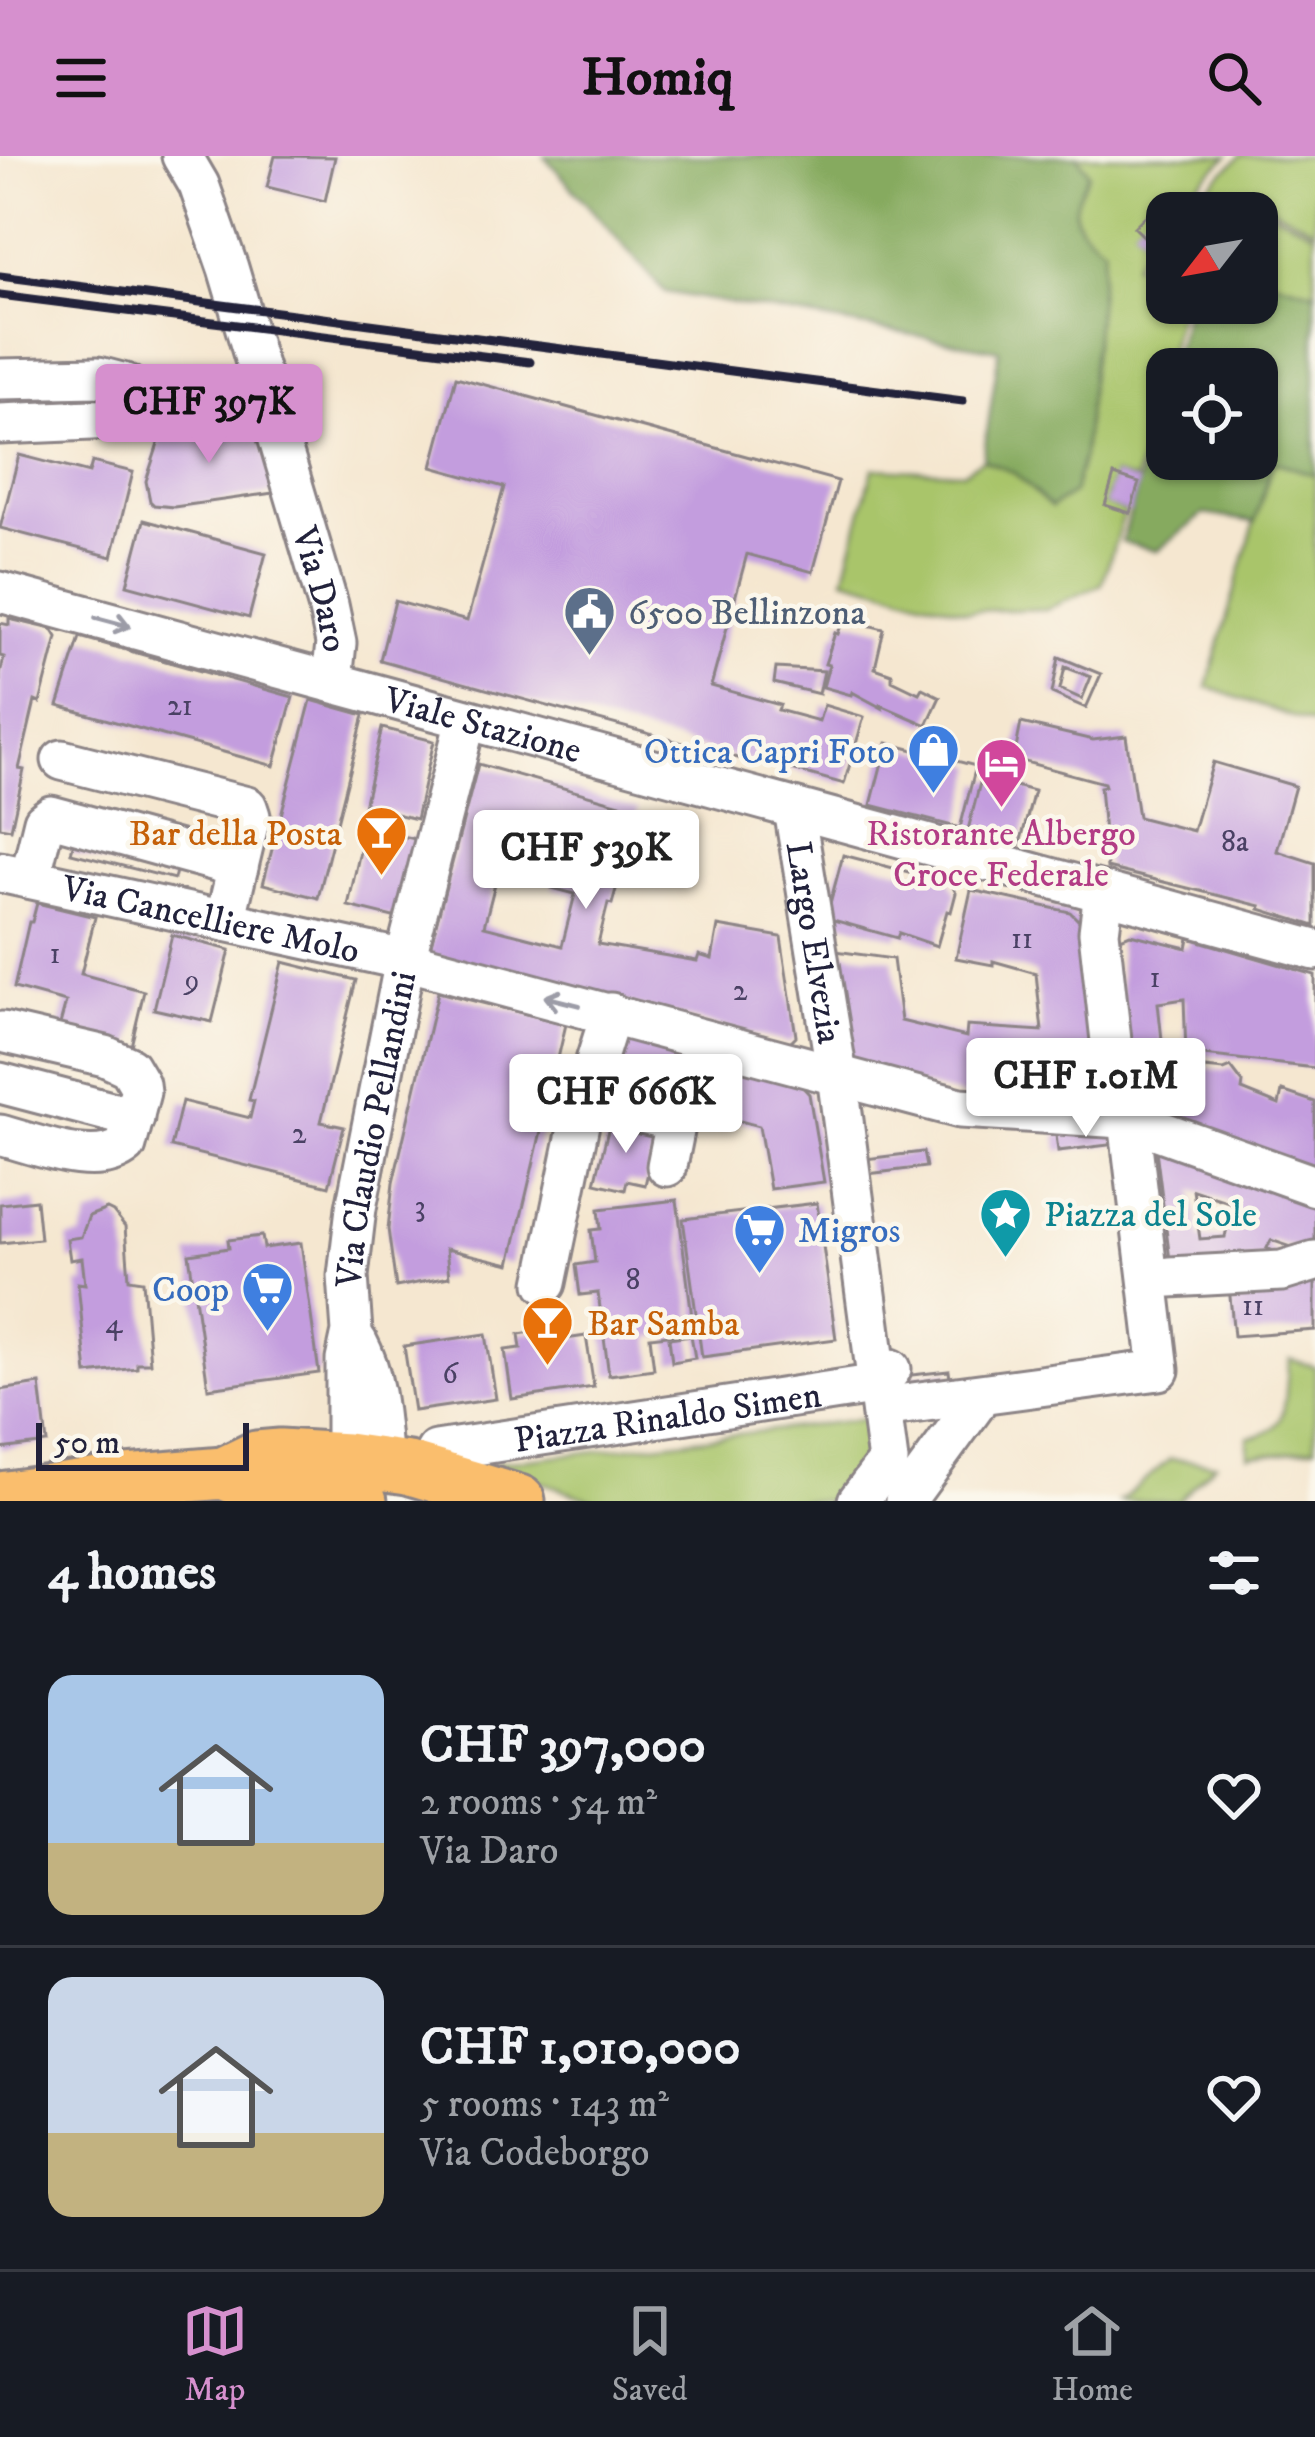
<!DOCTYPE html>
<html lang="en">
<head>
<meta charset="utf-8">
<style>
	body { margin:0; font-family:"IM FELL DW Pica",serif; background:#242831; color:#f1f3f6; height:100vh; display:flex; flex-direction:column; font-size:45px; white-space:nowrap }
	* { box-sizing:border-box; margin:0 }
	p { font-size:39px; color:#9ea1a6 }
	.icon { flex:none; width:66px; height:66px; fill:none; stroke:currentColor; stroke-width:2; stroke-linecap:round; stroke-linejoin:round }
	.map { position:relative; height:1345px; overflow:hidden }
	.sheet { display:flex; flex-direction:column; background:#171b24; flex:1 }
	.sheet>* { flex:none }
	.needle { width:78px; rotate:239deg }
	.tools { position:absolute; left:1146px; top:36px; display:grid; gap:24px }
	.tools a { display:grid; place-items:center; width:132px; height:132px; border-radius:24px; background:#171b24; box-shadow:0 3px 9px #0004; font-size:60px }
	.scale { position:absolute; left:36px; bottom:30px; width:213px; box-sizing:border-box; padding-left:12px; border:6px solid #22223b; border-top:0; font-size:33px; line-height:42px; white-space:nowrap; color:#22223b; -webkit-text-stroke:9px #fbf7ec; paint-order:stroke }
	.price { position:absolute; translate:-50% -102px; padding:0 27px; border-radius:12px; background:#fff; color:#222; font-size:39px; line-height:78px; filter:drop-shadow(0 3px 6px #0008) }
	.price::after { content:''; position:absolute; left:50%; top:72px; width:36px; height:27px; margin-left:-18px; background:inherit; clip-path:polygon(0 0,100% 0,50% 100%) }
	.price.on { background:#d690ce; color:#111 }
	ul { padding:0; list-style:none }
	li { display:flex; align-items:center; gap:36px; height:300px; padding:0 48px }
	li+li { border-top:3px solid #363941 }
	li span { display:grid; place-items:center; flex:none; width:336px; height:240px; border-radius:24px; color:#555 }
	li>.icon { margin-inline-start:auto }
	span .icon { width:144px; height:144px; fill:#fffc; stroke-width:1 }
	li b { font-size:51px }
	h2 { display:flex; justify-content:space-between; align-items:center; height:144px; padding:0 48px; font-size:51px }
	header { display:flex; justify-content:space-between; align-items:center; height:156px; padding:0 48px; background:#d690ce; color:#111; font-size:54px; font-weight:800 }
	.dock { display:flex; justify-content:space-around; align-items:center; height:168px; border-top:3px solid #363941; background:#171b24; font-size:33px; color:#9ea1a6 }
	.dock a { display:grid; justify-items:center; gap:6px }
	.dock .on { color:#d690ce }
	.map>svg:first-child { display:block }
</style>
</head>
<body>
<header><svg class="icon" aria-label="menu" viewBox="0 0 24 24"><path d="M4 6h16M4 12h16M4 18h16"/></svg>Homiq<svg class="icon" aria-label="search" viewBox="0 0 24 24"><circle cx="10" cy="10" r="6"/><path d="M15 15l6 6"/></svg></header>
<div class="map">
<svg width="1315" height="1345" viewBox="0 0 1315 1345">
	<rect width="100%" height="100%" fill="#fbf7ec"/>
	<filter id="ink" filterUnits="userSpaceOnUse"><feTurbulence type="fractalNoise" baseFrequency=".00833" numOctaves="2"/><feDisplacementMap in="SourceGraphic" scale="24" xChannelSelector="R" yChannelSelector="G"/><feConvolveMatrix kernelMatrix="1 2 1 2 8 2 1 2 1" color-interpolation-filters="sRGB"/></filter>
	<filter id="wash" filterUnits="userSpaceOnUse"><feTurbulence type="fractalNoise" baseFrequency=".004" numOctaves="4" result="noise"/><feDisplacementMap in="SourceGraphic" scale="48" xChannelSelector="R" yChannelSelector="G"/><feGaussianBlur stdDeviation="2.7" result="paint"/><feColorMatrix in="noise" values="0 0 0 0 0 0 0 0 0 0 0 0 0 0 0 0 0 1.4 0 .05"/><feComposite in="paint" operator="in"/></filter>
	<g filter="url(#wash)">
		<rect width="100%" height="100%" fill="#f5e7d0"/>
		<path fill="#a9c56b" stroke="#667453" stroke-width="3" d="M1077,0h151l-56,52 -9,-8 -28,27 14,15 -15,22 33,13v26h14l-46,178 -21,-6 -9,29 20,7 -23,73 -55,25 -81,2 -122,-33 29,-110 90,4 20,-13 31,14 37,34 35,-273c-21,-27 -11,-34 3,-61z
			M1241,0h74v73l-81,-40 -12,24h-43z
			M1234,38l81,39v59l-58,-16v-63h-32z
			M1272,305l43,14v250l-108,-38z
			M1290,1203l25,8v80l-33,6 -34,2v-18c47,-3 34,-47 42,-78z
			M873,1262l5,38 -35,45h-247l-100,-35 -1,-3z
			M1170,1303l45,4 -37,38h-58z"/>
		<path fill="#86aa5f" stroke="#54664d" stroke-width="3" d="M544,0h533l12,17c-19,38 -23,47 15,74l-21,209 -10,37 -22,14 -37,-34 -31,-14 16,-109 -334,-58z
			M1257,120l58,16v183l-42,-14 -18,61 -51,-8 -47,37 -35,-9 45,-161v78h90v-90h-87l18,-66h69z"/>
		<g id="blocks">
			<path fill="#c39dde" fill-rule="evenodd" d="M275,0l60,1 -10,44 -58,-14z
				M1163,43l13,14h-9v4l-5,-5 -15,14 20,21v12l-33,-32z
				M456,221l382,104 -25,91 -66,-18 -36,132 69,19 -2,5 41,11 5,-16 40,12 -20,67 -80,-23 -1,4 -383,-105 15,-59 72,20 37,-134 -72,-20z
				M99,228l1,29 -100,4v-29z
				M254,265l22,68 -3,4 -99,14 -20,-2 -4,-4 -4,-20 16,-49z
				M19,299l70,18 3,-11 41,10 -21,85 -112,-29z
				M1114,319l25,8 -9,30 -25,-8z
				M144,364l122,33 -17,65 -122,-33z
				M9,463l43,10 5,8 -17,66 -5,-2 -16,68 5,1 -13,59 -11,-2v-152l4,-18 -4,-1v-33l9,2z
				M843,463l41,10 -9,39 17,6v6l27,13 3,-5 18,9 -13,28 -46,-20 1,3 -30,-16 -1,3 -28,-8 6,-22 -4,-1 10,-31 3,1z
				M80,481l213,60 -19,69 -216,-60z
				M1059,501l42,17 -15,34 -34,-15zM1065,511l26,10 -9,22 -22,-10z
				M776,512l48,3 -5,23 -45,-11z
				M311,544l53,15 -46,183 -55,-14z
				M1021,567l72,17 33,-4 12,81 55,14 20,-69 82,24 -18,65 38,12v63l-55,-17 1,-3 -154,-38 -7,-81 5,-1 -1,-3 -90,-24z
				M382,572l52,13 -18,78 -52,-13z
				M887,587l89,23 -16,62 -89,-23z
				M478,608l160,45 -26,95 -4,-1 -10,41 99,17 2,-6 13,4 6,-33 63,11 15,99 -7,7 -361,-88zM511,666l55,15 -14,51 23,6 -13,52 -78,-20z
				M988,623l46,12 -14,53 -52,-14 12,-47 6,2z
				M365,672l50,11 -18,79 -49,-12z
				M77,674l103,25 -6,24 -103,-26z
				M843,699l73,19 1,-4 31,8 8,15 -5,19 -4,-1 -10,35 -38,-13 -2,5 -71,-20z
				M971,734l99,22 12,12 2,52 6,-1 9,131 -136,-10 -115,-29 -19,-117 64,9 8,62 65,16 1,-11 75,5 -6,-58 -43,-12v4l-37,-7z
				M37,747l58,14 -14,57 63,17 -13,55 -72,-18 7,-26 -52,-14 15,-66h3z
				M1130,778l57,14 2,-10 126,37v93l-129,-15 -2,-54 -26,4 5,46 6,-1 -1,13 6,1 2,9 27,3 1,-6 20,2 7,-3 12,16 -1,7 37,15 3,-14 33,11v81l-186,-80 -11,-164z
				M172,779l58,15 -18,72 -58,-13z
				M283,806l73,18 -35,142 23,5 -15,59 -158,-39 11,-46 68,17 4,-17 -5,-1z
				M438,836l128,32 -56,240 -64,-15 3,28 -53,10 -8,-58 5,-46z
				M624,880l171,43 14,15 15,88 -54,7 -11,-63 -149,-39z
				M610,966l47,11 -12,52 -18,-4 -2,9 -30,-7z
				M1115,972l2,16 -59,7 -2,-16z
				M1155,986l160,59v54l-44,-15 -4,8 13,6 -108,22zM1193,1034l39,13 -7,34 -25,2z
				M923,996l3,15 -59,7 -2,-15z
				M36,1044l4,39 -40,4v-39z
				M677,1044l17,132 -44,5 4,32 -45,6 -11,-82 -18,2 -4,-30 19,-3 -4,-32 10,-1 -2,-20z
				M817,1047l19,136 -134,18 -19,-138z
				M107,1053l6,3 12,15 4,52 14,2 7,82h-13v5l-50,6 -9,-91 7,1 -3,-26 -12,2 -3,-21 14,-2 8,-21z
				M262,1080l2,12 37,-5 18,130 -111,15 -19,-134 40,-6 -1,-8z
				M1315,1117v57l-81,6 -6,-59z
				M557,1172l2,12 27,-4 8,51 -82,12 -7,-49 16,-2 -2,-14z
				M486,1178l10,65 -82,12 -10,-65z
				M691,1179l4,23 -23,4 -3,-24z
				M949,1215l2,16 -57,6 -1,-16z
				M40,1228l7,59 -47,6v-59z"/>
		</g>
	</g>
	<g filter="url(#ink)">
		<use href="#blocks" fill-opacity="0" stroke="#8c8486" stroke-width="3"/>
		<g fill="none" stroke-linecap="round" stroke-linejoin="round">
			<defs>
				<g id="minor">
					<path id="s1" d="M182,0l17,29 29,83 100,337 8,38 -4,38"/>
					<path d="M0,223l98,-2 27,7 36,23"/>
					<path d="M0,268l115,-5 46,-12 106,-7"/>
					<path id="s2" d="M0,436l1315,358"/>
					<path d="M62,604l185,47 3,9 -25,105"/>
					<path id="s3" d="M794,653l43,266 51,386 -30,40"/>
					<path id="s4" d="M0,716l405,88 555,148 164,10 191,68"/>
					<path d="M30,722l14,-57 7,-5 187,51"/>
					<path d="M1104,736l-5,40 16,145 9,41"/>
					<path d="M0,927l134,35"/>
					<path d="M584,944l92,21 -9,45"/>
					<path d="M0,979c35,9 97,35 126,10l14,-53 -1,-8 -10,-17 -24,-11 -103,-24"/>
					<path d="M1170,1121l112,-6 33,-10"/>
					<path d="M546,1127l38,-183 27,-87"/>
					<path d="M357,1186c20,37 21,81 25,122"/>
					<path d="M882,1251l277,-37 -30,-250"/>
					<path id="s5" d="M436,1295l443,-67 12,-15"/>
					<path id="s6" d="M346,1303v-99l6,-28 -4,-56 8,-68 49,-248 61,-240"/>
					<path d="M905,1345l69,-95"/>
				</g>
				<path id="major" d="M230,1320l29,11 102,14
					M0,1342l114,-16 110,-9 33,-16 23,-2 66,4 62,9 111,33"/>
			</defs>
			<use href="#minor" stroke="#8c8486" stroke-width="45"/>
			<use href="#major" stroke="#8c8486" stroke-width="57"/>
			<use href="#minor" stroke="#fff" stroke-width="39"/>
			<use href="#major" stroke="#fabe6d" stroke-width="51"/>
			<path stroke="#22223b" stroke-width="9" d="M0,120l963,125
				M0,139l530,67"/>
		</g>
		<defs><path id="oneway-shaft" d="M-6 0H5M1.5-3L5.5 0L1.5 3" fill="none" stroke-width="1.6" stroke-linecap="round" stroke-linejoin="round" transform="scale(3)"/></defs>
		<g stroke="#9c9ca7">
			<use href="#oneway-shaft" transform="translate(113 466) rotate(15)"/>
			<use href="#oneway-shaft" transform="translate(562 845) rotate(-166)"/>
		</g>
	</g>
	<defs>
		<symbol id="civic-pin" viewBox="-11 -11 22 30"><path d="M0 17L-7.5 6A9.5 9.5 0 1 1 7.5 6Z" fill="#5c6f8a" stroke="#fbf7ec"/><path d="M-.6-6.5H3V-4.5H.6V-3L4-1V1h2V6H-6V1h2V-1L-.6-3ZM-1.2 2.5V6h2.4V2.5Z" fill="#fff"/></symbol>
		<symbol id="shop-pin" viewBox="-11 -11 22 30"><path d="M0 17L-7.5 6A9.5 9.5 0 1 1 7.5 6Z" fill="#3f7fe0" stroke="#fbf7ec"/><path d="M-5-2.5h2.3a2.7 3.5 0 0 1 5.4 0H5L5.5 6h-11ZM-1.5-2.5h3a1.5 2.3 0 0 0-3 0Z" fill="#fff"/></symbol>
		<symbol id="hotel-pin" viewBox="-11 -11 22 30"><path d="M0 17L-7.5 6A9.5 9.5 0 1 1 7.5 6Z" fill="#d1479c" stroke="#fbf7ec"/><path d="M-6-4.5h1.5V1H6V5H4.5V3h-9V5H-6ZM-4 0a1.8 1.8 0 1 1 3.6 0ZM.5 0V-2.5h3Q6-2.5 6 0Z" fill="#fff"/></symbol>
		<symbol id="bar-pin" viewBox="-11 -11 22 30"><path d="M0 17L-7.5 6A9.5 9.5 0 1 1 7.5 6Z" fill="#e8710a" stroke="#fbf7ec"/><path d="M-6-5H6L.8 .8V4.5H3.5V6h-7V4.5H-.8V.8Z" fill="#fff"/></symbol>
		<symbol id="sight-pin" viewBox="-11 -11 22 30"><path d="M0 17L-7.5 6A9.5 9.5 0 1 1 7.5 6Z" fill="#0f9aa8" stroke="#fbf7ec"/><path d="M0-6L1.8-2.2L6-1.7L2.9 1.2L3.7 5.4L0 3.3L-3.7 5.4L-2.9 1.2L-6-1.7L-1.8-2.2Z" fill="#fff"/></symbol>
		<symbol id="supermarket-pin" viewBox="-11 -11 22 30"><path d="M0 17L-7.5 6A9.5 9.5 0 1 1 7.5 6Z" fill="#3f7fe0" stroke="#fbf7ec"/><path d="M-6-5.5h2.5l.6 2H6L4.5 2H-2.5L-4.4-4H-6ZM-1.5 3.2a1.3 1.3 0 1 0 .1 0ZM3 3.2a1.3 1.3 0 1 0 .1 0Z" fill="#fff"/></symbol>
	</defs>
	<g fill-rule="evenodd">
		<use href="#civic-pin" x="560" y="426" width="59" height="81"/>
		<use href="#shop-pin" x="904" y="564" width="59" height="81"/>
		<use href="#hotel-pin" x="972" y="578" width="59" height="81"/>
		<use href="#bar-pin" x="352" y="646" width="59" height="81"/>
		<use href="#sight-pin" x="976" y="1028" width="59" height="81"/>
		<use href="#supermarket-pin" x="730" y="1044" width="59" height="81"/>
		<use href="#supermarket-pin" x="238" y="1102" width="59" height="81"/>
		<use href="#bar-pin" x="518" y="1136" width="59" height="81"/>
	</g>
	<g text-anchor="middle" stroke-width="9" stroke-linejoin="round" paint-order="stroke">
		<g font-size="30" fill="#4a4164">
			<text x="180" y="559">21</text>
			<text x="1235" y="695">8a</text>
			<text x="1022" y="792">11</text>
			<text x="55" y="807">1</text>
			<text x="1155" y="831">1</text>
			<text x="192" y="833">9</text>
			<text x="740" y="844">2</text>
			<text x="299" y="987">2</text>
			<text x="420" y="1060">3</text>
			<text x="633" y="1133">8</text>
			<text x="1253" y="1159">11</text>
			<text x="114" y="1177">4</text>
			<text x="450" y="1227">6</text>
		</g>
		<g font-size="36" fill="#22223b" stroke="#fbf7ec">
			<text dy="13" stroke="none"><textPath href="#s1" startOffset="456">Via Daro</textPath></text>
			<text dy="13" stroke="none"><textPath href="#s2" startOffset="501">Viale Stazione</textPath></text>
			<text dy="13" stroke="none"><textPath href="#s4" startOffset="216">Via Cancelliere Molo</textPath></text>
			<text dy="13" stroke="none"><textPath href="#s3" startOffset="135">Largo Elvezia</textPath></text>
			<text dy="13" stroke="none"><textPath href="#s6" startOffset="333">Via Claudio Pellandini</textPath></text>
			<text dy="13" stroke="none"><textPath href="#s5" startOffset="234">Piazza Rinaldo Simen</textPath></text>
		</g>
		<g font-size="36" fill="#4e5e75" stroke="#fbf7ec" text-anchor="start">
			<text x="628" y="468">6500 Bellinzona</text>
		</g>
		<g font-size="36" fill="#366cbe" stroke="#fbf7ec" text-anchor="end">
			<text x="895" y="607">Ottica Capri Foto</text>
			<text x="798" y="1086" text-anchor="start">Migros</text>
			<text x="229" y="1145">Coop</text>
		</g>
		<g font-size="36" fill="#c56008" stroke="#fbf7ec" text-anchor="end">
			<text x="342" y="689">Bar della Posta</text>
			<text x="587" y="1179" text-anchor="start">Bar Samba</text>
		</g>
		<g font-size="36" fill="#b23c85" stroke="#fbf7ec">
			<text x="1001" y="689">Ristorante Albergo<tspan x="1001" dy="41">Croce Federale</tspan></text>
		</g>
		<g font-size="36" fill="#0d838f" stroke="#fbf7ec" text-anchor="start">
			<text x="1044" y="1070">Piazza del Sole</text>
		</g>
	</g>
</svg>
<div class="tools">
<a><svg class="needle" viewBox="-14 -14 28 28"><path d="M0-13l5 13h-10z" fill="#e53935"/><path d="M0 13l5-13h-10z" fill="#9ea1a6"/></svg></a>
<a><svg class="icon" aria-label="locate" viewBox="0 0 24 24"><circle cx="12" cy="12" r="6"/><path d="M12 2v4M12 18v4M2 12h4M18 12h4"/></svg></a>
</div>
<div class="scale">50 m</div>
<b class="price on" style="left:209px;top:310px">CHF 397K</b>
<b class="price" style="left:586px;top:756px">CHF 539K</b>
<b class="price" style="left:1086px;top:984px">CHF 1.01M</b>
<b class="price" style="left:626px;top:1000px">CHF 666K</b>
</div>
<section class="sheet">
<h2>4 homes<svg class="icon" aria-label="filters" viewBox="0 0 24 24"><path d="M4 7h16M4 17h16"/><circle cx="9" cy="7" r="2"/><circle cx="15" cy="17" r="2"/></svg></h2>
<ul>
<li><span style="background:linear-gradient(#a9c7e8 70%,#c2b280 0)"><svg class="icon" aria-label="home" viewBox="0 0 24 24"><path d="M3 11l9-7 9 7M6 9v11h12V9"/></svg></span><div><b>CHF 397,000</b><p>2 rooms · 54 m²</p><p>Via Daro</p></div><svg class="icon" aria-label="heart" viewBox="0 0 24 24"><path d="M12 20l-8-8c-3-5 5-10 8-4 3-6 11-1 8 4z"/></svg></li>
<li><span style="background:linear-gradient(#c9d6e8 65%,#c2b280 0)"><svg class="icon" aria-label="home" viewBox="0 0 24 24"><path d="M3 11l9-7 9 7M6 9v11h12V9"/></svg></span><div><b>CHF 1,010,000</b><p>5 rooms · 143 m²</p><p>Via Codeborgo</p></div><svg class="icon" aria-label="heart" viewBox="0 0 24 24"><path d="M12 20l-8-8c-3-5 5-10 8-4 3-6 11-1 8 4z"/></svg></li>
</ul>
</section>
<nav class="dock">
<a class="on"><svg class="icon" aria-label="map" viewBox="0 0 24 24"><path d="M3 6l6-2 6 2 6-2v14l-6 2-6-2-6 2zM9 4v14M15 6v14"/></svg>Map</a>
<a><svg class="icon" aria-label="saved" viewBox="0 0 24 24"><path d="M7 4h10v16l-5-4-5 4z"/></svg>Saved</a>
<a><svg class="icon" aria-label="home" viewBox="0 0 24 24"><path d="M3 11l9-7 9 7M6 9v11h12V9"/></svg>Home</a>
</nav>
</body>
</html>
